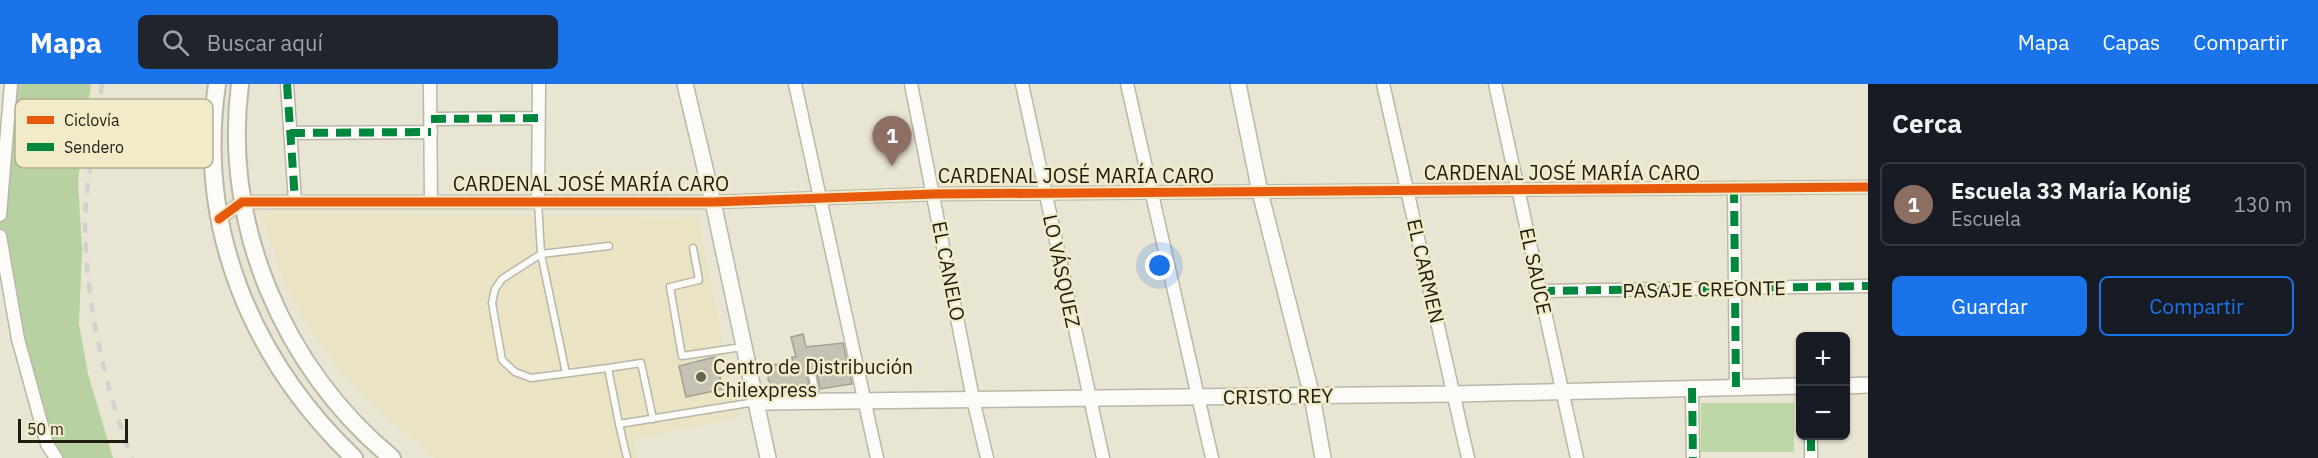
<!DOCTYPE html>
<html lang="es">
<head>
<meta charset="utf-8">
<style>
  :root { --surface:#171b24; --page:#20242c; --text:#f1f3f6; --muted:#9ea1a6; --line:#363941; --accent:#1a73e8 }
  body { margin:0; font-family:"IBM Plex Sans",sans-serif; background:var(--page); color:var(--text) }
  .controls { position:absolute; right:18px; bottom:18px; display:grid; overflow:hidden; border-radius:9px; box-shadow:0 2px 4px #0004 }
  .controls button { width:54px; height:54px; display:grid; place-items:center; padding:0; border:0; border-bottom:2px solid var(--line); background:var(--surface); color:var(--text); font:30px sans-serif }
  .scale { position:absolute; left:18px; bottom:15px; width:110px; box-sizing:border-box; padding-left:6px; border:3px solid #1f1d11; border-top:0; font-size:16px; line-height:21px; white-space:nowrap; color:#1f1d11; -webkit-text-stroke:4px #f2ebca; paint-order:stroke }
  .you { position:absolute; left:1160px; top:182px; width:21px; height:21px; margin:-15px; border:4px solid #fff; border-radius:50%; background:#1a73e8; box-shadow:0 0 0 9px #1a73e833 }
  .badge { display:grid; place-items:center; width:39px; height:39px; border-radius:50%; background:var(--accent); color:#fff; font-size:20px; font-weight:700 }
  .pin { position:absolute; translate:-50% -50px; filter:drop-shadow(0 2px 3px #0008) }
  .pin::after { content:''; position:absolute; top:32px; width:21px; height:18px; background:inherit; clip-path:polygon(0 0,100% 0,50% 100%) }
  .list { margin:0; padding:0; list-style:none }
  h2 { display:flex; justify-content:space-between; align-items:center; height:78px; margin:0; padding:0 24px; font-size:26px }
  h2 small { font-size:20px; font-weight:400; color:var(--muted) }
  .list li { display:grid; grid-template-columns:39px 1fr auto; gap:18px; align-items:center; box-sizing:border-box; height:84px; margin:0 12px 12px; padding:0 12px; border:2px solid var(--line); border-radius:9px }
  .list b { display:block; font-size:22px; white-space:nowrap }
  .list p { margin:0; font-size:20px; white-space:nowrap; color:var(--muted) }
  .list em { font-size:20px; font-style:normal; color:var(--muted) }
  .actions { display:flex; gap:12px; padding:18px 24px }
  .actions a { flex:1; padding:14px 0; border:2px solid var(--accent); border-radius:9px; text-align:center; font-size:21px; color:var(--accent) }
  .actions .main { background:var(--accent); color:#fff }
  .icon { flex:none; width:33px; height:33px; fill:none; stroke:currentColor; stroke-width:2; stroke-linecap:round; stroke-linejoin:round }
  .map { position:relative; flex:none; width:1868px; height:374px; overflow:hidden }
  header { display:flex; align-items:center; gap:36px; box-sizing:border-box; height:84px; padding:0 30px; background:var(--accent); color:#fff }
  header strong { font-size:28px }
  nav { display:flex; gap:33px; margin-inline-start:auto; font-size:21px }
  .search { width:420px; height:54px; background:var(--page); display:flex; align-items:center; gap:15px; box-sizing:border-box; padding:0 21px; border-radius:9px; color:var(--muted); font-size:22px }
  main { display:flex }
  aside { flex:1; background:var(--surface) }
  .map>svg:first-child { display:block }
</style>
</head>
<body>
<header>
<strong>Mapa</strong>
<div class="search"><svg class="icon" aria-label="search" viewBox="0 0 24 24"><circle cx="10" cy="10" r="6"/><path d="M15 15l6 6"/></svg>Buscar aquí</div>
<nav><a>Mapa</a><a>Capas</a><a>Compartir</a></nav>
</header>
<main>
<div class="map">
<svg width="1868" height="374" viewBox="0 0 1868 374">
  <rect width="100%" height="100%" fill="#e9e5d3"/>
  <!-- built -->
  <path fill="#eae3c4" d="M260,128L698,134L732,303L741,332L633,356L637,374H434L371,319L335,280L319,259L304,236L282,193Z"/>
  <!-- green -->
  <path fill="#bdd7a6" d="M1701,319H1794V368H1701Z"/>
  <!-- forest -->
  <path fill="#b8d1a2" d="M12,0H91L78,97L82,165L79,240L88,290L113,374H56L4,210L0,155V123Z"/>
  <!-- building -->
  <path fill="#c5c1b3" stroke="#a4a194" stroke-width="1.5" d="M803,250L806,263L843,259L852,300L820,305L817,288L812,285L807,289L809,301L774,304L768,296L770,281L793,279L792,273H796L791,253Z
    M715,273L723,305L686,313L679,282Z"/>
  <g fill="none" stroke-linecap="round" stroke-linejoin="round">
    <defs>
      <path id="service" d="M538,118L541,170L566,289
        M609,162L541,170L502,195L495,205L492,219L502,276L515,288L531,294L608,284L619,340L755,318
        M693,164L699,196L670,203L682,272L742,263
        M608,284L641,279L653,335
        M812,290L817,317
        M619,340L627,374"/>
      <path id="minor" d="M287,0L295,117
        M430,0L431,118
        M795,0L877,374
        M911,0L973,315L987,374
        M1022,0L1103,374
        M1127,0L1212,374
        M1383,0L1468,374
        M1495,0L1577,374
        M431,35L539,34
        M290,49L431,48
        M1734,104L1736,304
        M538,118L539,0
        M0,131L11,0
        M219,135L242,118H713L934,110L1868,103
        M0,152L18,255L47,360L56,374
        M1540,207L1868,202
        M1692,304L1693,374
        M1811,352V374"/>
      <path id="tertiary" d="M685,0L713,118L768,374
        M1238,0L1260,108L1312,312L1323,374
        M1846,302L1868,301
        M755,318L1454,310L1800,302"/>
      <path id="secondary" d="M217,0C196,143 251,275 354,374
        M240,0C222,140 283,284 392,374"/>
    </defs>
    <!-- service casing -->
    <use href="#service" stroke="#bab7a9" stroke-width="9"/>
    <!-- minor casing -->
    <use href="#minor" stroke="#bab7a9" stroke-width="15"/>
    <!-- tertiary casing -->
    <use href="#tertiary" stroke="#bab7a9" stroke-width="18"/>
    <!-- secondary casing -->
    <use href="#secondary" stroke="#bab7a9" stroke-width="20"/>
    <!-- service -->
    <use href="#service" stroke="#fcfbf8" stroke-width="6"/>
    <!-- minor -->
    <use href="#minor" stroke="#fcfbf8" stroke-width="12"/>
    <!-- tertiary -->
    <use href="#tertiary" stroke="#fcfbf8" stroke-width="15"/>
    <!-- secondary -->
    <use href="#secondary" stroke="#fcfbf8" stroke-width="16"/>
    <!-- rail -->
    <path stroke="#d3d1cc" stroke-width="4.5" stroke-dasharray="10 10" stroke-linecap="butt" d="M102,0C97,39 90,79 86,118C80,195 104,303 132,374"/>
    <!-- quiet -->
    <path stroke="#00873e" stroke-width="8" stroke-dasharray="15 8" stroke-linecap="butt" d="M287,0L295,117
      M431,35L539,34
      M290,49L431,48
      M1734,104L1736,304
      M1540,207L1868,202
      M1692,304L1693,374
      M1811,352V374"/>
    <defs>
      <path id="cycleway" d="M219,135L242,118H713L934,110L1868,103"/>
    </defs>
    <!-- cycleway casing -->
    <use href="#cycleway" stroke="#f2ebca" stroke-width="13"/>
    <!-- cycleway -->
    <use href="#cycleway" stroke="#e8590c" stroke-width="9"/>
  </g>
  <!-- markers -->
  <circle fill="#666355" stroke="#f2ebca" stroke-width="2" cx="701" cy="293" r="6"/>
  <g text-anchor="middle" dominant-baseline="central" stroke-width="5" stroke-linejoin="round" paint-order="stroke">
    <!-- street labels -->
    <g font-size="20" fill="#1f1d11" stroke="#f2ebca">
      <text x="1562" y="88">CARDENAL JOSÉ MARÍA CARO</text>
      <text x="1076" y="91">CARDENAL JOSÉ MARÍA CARO</text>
      <text x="591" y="99">CARDENAL JOSÉ MARÍA CARO</text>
      <text transform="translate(949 187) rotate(79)">EL CANELO</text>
      <text transform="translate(1062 187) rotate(78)">LO VÁSQUEZ</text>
      <text transform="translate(1426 187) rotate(77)">EL CARMEN</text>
      <text transform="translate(1536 187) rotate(78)">EL SAUCE</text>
      <text transform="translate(1704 205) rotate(-1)">PASAJE CREONTE</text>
      <text transform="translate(1278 312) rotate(-1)">CRISTO REY</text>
    </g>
    <!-- poi labels -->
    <g font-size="20" fill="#1f1d11" stroke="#f2ebca" text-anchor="start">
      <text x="713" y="282">Centro de Distribución<tspan x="713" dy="23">Chilexpress</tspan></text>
    </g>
  </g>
  <!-- legend -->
  <rect x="15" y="15" width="198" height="69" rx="9" fill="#f2ebca" stroke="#b3ad92" stroke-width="1.5"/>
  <rect x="27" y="32" width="27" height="8" fill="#e8590c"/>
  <rect x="27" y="59" width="27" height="8" fill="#00873e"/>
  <g font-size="16" fill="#1f1d11">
    <text x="64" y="42">Ciclovía</text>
    <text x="64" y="69">Sendero</text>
  </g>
</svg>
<div class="controls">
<button>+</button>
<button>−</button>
</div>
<div class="scale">50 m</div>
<div class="you"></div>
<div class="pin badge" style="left:892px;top:82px;background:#8d6e63">1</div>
</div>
<aside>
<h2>Cerca<small></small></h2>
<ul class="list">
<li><span class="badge" style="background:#8d6e63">1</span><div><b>Escuela 33 María Konig</b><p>Escuela</p></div><em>130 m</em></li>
</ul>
<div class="actions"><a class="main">Guardar</a><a>Compartir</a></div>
</aside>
</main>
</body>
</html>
